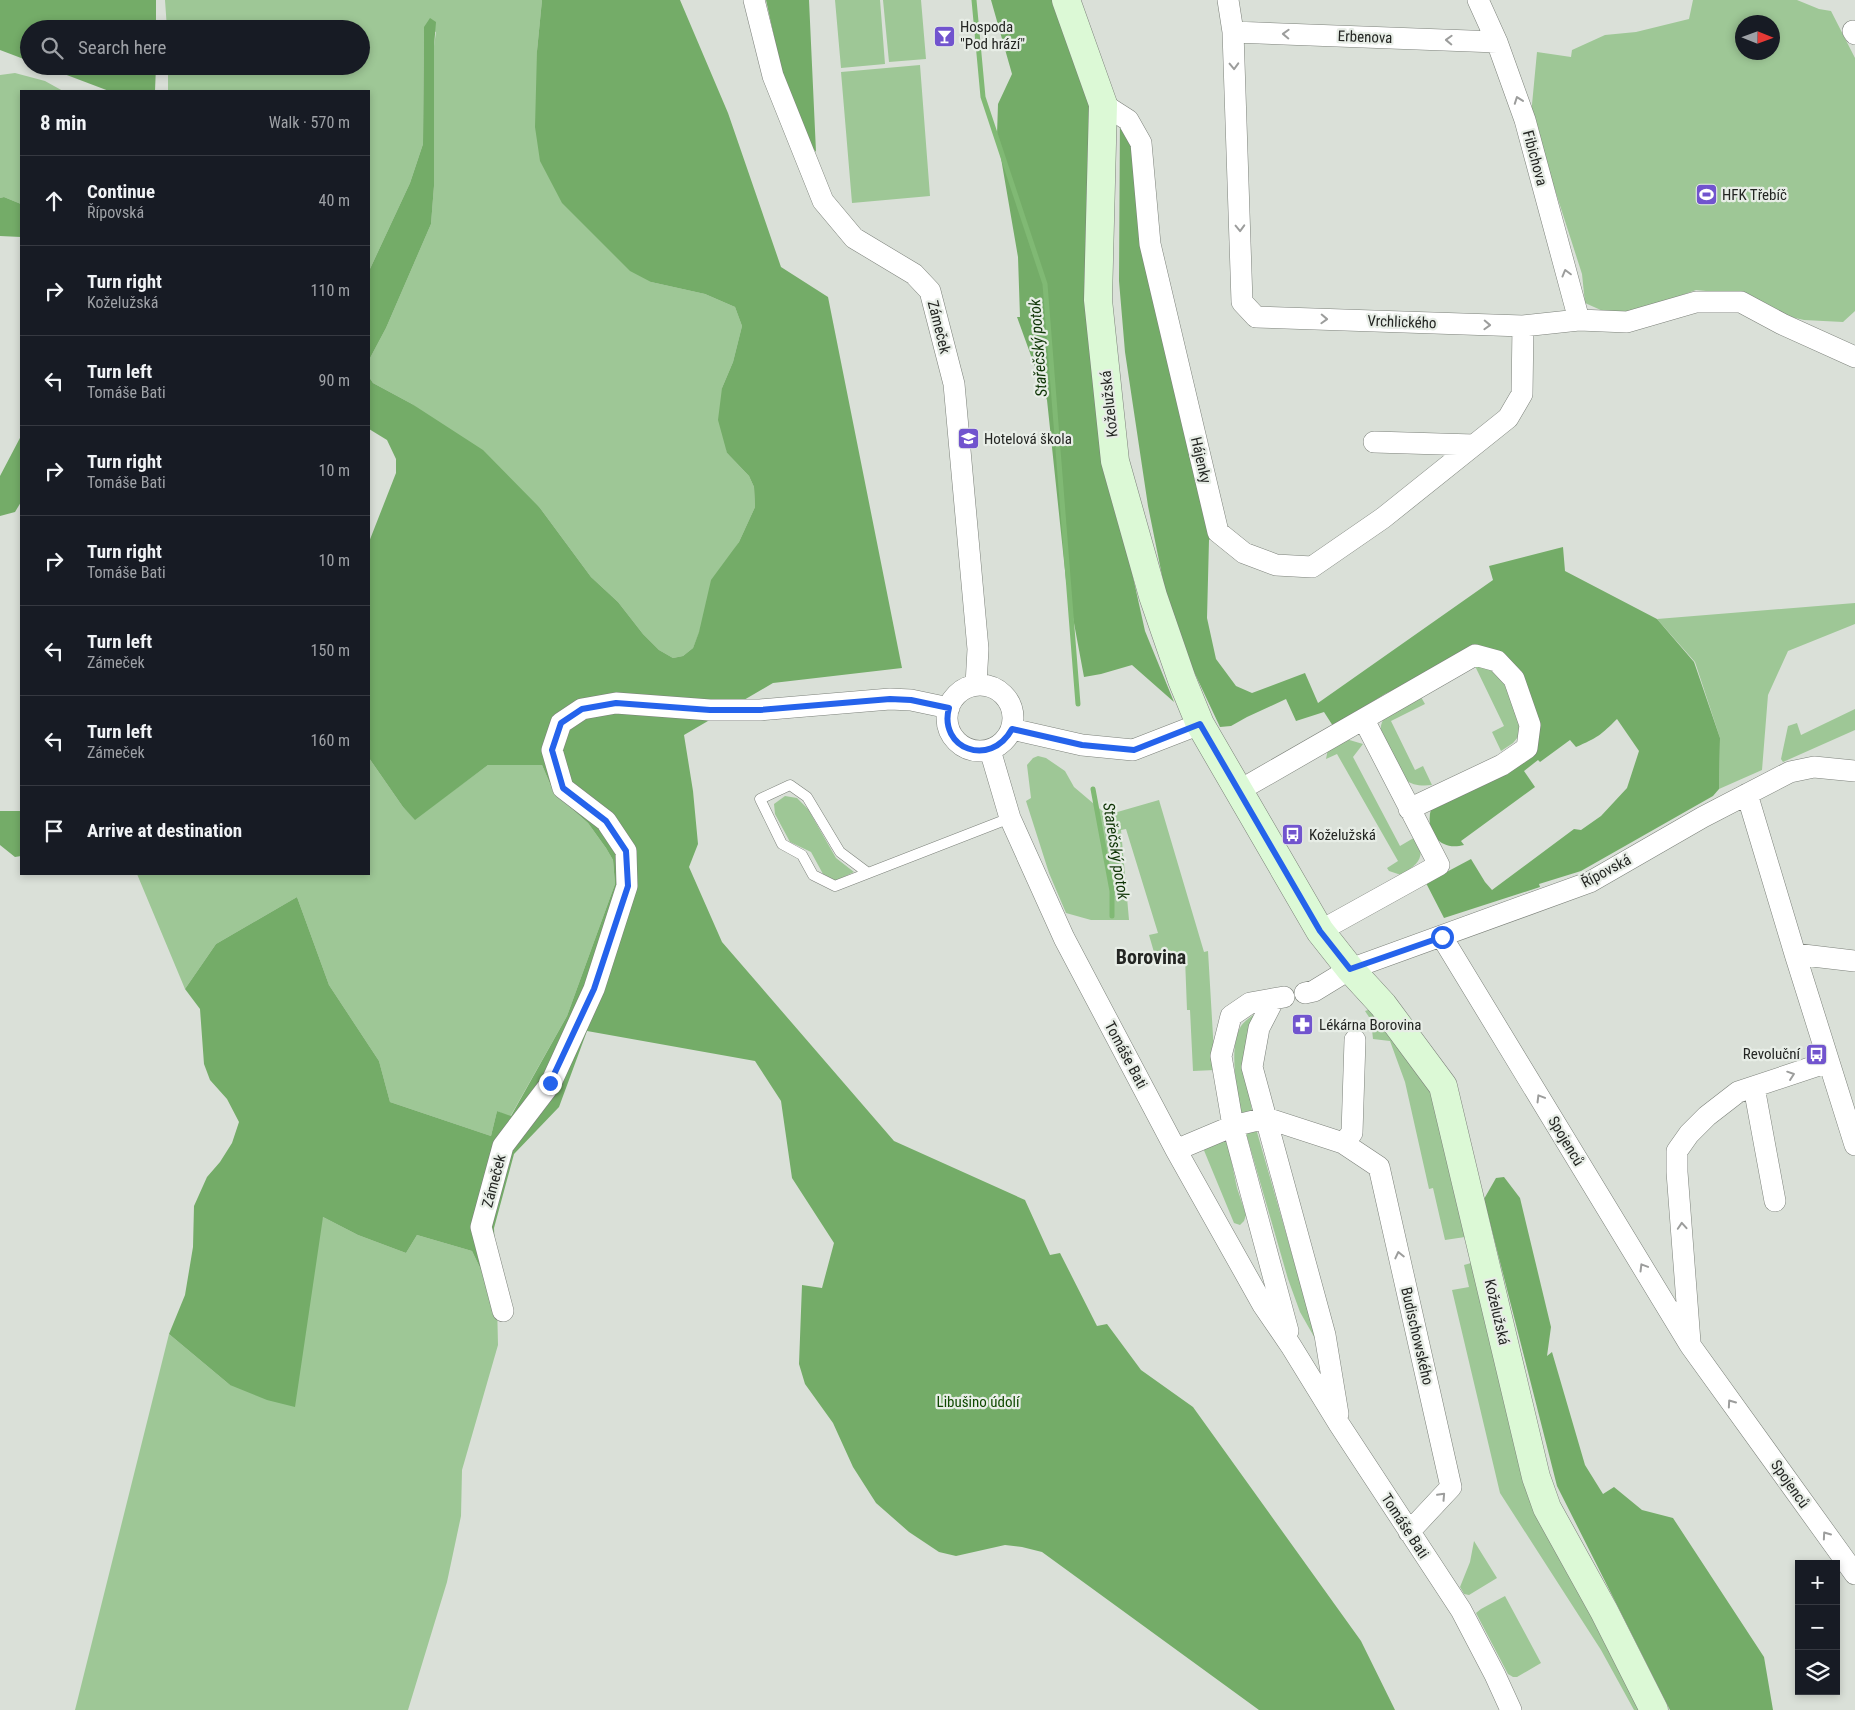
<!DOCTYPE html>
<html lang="en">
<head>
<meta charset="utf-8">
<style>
  :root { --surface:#171b24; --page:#242831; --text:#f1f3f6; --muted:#9ea1a6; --line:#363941 }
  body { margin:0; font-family:"Roboto Condensed",sans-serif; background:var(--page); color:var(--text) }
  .controls { position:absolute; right:15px; bottom:15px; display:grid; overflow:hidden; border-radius:0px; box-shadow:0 2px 8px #0003 }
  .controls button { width:45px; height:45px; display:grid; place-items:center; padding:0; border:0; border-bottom:1px solid var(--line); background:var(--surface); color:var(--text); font:25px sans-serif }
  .compass { position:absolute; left:1735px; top:15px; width:45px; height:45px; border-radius:50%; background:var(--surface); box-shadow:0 2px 8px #0003; rotate:91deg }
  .stop { position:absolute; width:15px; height:15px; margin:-11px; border:4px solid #2563eb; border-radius:50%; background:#fff }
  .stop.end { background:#2563eb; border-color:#fff; box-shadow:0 1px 5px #0008 }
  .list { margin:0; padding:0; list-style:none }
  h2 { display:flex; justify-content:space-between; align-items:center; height:65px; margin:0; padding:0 20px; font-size:21px }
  h2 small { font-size:16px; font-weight:400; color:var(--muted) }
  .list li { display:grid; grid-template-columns:32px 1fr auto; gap:15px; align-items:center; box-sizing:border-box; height:90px; padding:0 20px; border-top:1px solid var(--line) }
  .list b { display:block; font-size:19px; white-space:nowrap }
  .list p { margin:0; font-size:16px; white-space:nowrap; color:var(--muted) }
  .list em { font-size:16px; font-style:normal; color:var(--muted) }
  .icon { flex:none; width:28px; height:28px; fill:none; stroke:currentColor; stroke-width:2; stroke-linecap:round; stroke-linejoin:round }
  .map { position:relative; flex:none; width:1855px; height:1710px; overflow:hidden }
  .search { position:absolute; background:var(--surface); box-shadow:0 2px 8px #0003; left:20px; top:20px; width:350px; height:55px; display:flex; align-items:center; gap:12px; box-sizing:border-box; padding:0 18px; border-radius:28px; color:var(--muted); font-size:19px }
  .panel { position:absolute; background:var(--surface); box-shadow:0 2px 8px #0003; left:20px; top:90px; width:350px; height:785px; border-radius:0px }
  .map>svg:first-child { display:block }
</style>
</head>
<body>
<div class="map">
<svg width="1855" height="1710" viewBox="0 0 1855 1710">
  <rect width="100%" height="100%" fill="#dae0d8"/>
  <!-- green -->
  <path fill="#9ec796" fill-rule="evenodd" d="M165,0H542L537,51L651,282L705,294L735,307L742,326L733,362L722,388L727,453L749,476L754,487L755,507L739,542L729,558L693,648L683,656L673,658L659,650L643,634L618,602L591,577L540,508L412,404L373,383L369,377V360L386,328L431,224L434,186V46L436,32L424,27L423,144L410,183L369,271V91H168V66H361V29H167Z
    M835,0H880L885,64L841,68Z
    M883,0H921L926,59L889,62Z
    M1693,0H1797L1819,9L1831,11L1855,58V311L1843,322L1804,320L1769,312L1726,293L1696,290L1630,314L1612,315L1585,303L1582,274L1531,115L1537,52L1571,57L1572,50L1605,35L1636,32L1689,19ZM1742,22H1772V52H1742Z
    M920,65L930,196L852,203L841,72Z
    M15,73L45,81L63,91H21V204L4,197L0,198V75Z
    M1855,603V624L1788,651L1768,695L1762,770L1719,789L1720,738L1695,662L1657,619Z
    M1485,664L1501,677L1521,721L1518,737L1513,743L1501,751L1492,732L1504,726L1475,666Z
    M1421,697L1425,704L1391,721L1415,770L1423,766L1432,785C1423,786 1412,786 1405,779C1401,774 1383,738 1381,732C1380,726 1382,721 1385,717Z
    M1855,709V730L1783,762L1781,759L1788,726L1797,723L1801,735Z
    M1346,739L1363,744L1353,757L1400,846L1417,836C1425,858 1420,863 1401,875L1389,871L1387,868L1398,861L1337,754L1326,759L1328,749Z
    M1038,756L1046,758L1065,771L1074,787L1107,815L1159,800L1204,952L1208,951L1215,1070L1193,1071L1190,1010H1187L1185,958L1158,966L1149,935L1158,933L1126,829L1121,830L1129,920H1091L1066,913L1049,873L1026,801L1031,798L1027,765L1033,758Z
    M369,758L403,807L415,819L488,765H542L554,793L588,823L606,848L613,860L615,884L567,1016L510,1117L497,1111L491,1136L390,1102L379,1061L329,985L297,897L216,944L185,989L137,874H369Z
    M785,796L797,798L808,809L836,858L854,872L835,881L823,874L811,852L790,842L775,814L774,804Z
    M1383,1005L1443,1086L1544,1491L1655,1710H1634L1601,1650L1500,1493L1452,1290L1469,1287L1464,1265L1471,1263L1465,1237L1445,1240L1433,1188L1429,1189L1405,1082L1390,1041L1373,1039L1371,1020L1365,1011Z
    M1263,1009L1244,1065L1252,1111L1242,1115C1237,1092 1228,1047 1241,1026C1246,1019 1255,1014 1263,1009Z
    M1254,1130L1257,1132L1317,1342L1300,1312L1288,1279L1246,1133Z
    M1219,1141H1225L1228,1145L1237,1188L1246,1215L1244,1221L1240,1225L1234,1223L1203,1148Z
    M323,1217L358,1235L406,1253L417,1235L472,1251L497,1303L498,1345L462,1470L461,1516L447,1582L408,1710H75L169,1334L230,1385Z
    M1474,1541L1497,1578L1469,1595L1464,1594L1460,1587L1470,1562Z
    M1505,1596L1541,1663L1517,1677H1513L1508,1674L1476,1613L1481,1609Z"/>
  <!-- forest -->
  <path fill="#74ac68" d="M0,0H156V29H29V61L0,50Z
    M542,0H680L728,113L781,267L828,297L902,668L773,683L684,735L693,791L698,844L689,867L722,942L894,1141L1025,1200L1050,1255L1060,1253L1097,1326L1107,1324L1141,1370L1193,1407L1361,1641L1395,1710H1259L1042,1552L1022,1547L1005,1545L956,1556L939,1552L909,1532L876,1503L853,1467L833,1423L805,1384L799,1364L802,1285L822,1288L834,1243L792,1178L781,1101L755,1061L587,1031L559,1107L514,1154L494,1228L497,1303L472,1251L417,1235L406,1253L358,1235L323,1217L295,1407L267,1400L230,1385L169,1334L185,1295L193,1247L194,1206L207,1177L220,1162L232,1143L239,1122L227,1099L210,1080L204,1064L200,1009L185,989L216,944L297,897L329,985L379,1061L390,1102L491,1136L497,1111L511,1116L567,1016L615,884L613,860L606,848L588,823L554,793L542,765H488L415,820L403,807L369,758V542L396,473V459L387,440L369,429V377L373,383L412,404L483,450L540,508L591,577L618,602L643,634L659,650L673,658L683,656L693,648L699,632L711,580L739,542L755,507L754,487L749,476L727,453L718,420L722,388L733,362L742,326L735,307L705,294L651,282L630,271L562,203L540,161L535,127L537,51Z
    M766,0H809L816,152L806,140L786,91Z
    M991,0H1066L1103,104L1093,142L1125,541L1145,631L1174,702L1132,665L1101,674L1084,677L1066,580L1047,400L1017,317H1020L1018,257L997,135L998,104L1012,74Z
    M430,18L436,22L434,46V186L431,224L386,328L369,360V271L410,183L423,144L424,27Z
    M43,66H156L155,91H109Z
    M1120,115L1128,120L1150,244L1218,532L1209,540L1207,618L1216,659L1236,686L1252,693L1305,673L1318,703L1493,580L1489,566L1563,547L1565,571L1657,619L1694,662L1720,738L1719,789L1713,796L1581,871L1539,884L1540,887L1444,918L1426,883L1471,859L1485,882L1492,890L1574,829L1581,830L1601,816L1627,788L1639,751L1617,719C1601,735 1597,738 1576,747L1570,740L1540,762L1538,760L1524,771L1535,787L1461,841L1464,845C1439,852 1425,831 1431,809L1530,748L1511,663L1471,652L1385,694L1333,726L1324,712L1296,721L1286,699L1247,717L1231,726L1220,727L1172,625L1148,506L1125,352L1119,281Z
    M4,197L21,204V237L0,236V198Z
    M21,436V502L15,512L0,516V476Z
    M0,811H21V856L15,857L0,845Z
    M1504,1177L1520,1198L1551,1327L1547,1356L1552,1352L1585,1465L1603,1494L1614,1487L1642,1510L1673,1518L1764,1657L1773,1710H1670L1557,1486L1484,1199L1496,1178Z"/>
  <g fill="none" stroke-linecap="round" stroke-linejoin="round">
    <!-- stream -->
    <path stroke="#80b974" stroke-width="5" d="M974,0L983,97L1045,284L1078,704
      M1093,789L1112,891V916"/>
    <defs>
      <path id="lane" d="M868,873L840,852L807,797L790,785L760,799L782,844L802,855L813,875L835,886L1010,818"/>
      <path id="street" d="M754,0L773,76L823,201L854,238L914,274L930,291L954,384L978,649L976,685
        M1228,0L1233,32L1242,302L1256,317L1523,326L1579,320L1627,322L1696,302H1741L1782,324L1855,357
        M1478,0L1497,42L1525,120L1579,320
        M1853,31L1855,34
        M1233,32L1497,42
        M1103,104L1128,120L1141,143L1150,244L1218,532L1244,553L1276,565L1312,567L1383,518L1508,418L1522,394L1523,326
        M1374,442L1474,445
        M947 718a33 33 0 1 1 66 0a33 33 0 1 1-66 0Z
        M1012,729L1082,745L1133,750L1200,724
        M990,750L1010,818L1064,938L1176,1150L1263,1305L1291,1346L1339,1424L1461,1610L1495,1675L1511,1710
        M1240,790L1475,655L1497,661L1514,679L1530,725L1527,748L1502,765L1409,809
        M1747,794L1795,954L1855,1145
        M1320,931L1439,865L1364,720
        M1442,937L1690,1345L1855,1574
        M1795,954L1855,961
        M1305,993L1314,991L1350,969L1590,882L1703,817L1790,772L1814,767L1855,771
        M1284,997L1250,1003L1231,1016L1221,1056L1233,1126L1288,1331
        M1274,999L1259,1028L1252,1067L1325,1335L1338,1414
        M1754,1087L1775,1201
        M1343,1143L1379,1167L1451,1487L1409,1532
        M1176,1150L1233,1126L1266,1118L1343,1143L1352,1133L1355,1040
        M503,1311L481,1227L503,1146L551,1083L594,989L627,886L626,851L606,821L563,788L552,750L561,723L582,709L616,703L710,710H760L890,699L911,700L949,708
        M1690,1342L1677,1172V1151L1689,1134L1707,1116L1738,1092L1828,1062"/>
      <path id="secondary" d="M1066,0L1103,104L1098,300L1115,461L1153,596L1182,680L1200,724L1320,931L1350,969L1383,1005L1443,1086L1536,1477L1547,1508L1604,1611L1654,1710"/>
    </defs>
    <!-- lane casing -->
    <use href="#lane" stroke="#7c817a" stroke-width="11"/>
    <!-- street casing -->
    <use href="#street" stroke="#7c817a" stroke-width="22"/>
    <!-- secondary casing -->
    <use href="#secondary" stroke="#7c817a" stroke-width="29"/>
    <!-- lane -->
    <use href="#lane" stroke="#fff" stroke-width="10"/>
    <!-- street -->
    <use href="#street" stroke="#fff" stroke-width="21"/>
    <!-- secondary -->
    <use href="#secondary" stroke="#dcf9d6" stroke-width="28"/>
  </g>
  <!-- one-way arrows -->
  <defs><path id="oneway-chevron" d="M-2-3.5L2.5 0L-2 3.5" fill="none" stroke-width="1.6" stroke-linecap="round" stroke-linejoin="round" transform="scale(1.25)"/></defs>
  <g stroke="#9c9d9c">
    <use href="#oneway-chevron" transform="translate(1286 34) rotate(-178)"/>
    <use href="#oneway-chevron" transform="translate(1449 40) rotate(-178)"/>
    <use href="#oneway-chevron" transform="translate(1234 66) rotate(88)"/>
    <use href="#oneway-chevron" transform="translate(1518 100) rotate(-110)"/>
    <use href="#oneway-chevron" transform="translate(1240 228) rotate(88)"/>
    <use href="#oneway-chevron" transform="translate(1566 273) rotate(-105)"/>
    <use href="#oneway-chevron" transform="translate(1324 319) rotate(2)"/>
    <use href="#oneway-chevron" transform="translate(1487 325) rotate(2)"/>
    <use href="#oneway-chevron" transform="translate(1791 1075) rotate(-19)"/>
    <use href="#oneway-chevron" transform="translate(1540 1098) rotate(-121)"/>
    <use href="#oneway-chevron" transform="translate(1682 1226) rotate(-94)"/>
    <use href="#oneway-chevron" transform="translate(1399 1255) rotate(-103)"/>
    <use href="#oneway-chevron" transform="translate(1643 1267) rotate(-121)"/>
    <use href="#oneway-chevron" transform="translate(1731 1403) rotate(-125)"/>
    <use href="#oneway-chevron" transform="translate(1442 1496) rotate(-47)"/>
    <use href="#oneway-chevron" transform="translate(1826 1535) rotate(-125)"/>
  </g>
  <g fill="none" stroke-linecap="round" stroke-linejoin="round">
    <!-- route -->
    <path stroke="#2563eb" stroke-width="6" d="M550,1083L594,989L628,886L626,851L606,821L563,788L552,750L561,723L582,709L616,703L710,710H760L890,699L911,700L949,708C938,748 990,769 1012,729L1082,745L1134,750L1200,724L1320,931L1350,969L1442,937"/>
  </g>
  <!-- icons -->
  <defs>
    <symbol id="bar-square" viewBox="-11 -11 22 22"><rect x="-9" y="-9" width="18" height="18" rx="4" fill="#7154ce" stroke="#e7ede6"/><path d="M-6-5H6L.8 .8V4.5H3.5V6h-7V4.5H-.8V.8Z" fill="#fff"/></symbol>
    <symbol id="stadium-square" viewBox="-11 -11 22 22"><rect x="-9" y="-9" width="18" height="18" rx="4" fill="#7154ce" stroke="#e7ede6"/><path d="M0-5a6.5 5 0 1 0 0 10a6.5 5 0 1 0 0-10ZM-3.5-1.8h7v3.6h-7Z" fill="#fff"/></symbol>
    <symbol id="university-square" viewBox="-11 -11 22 22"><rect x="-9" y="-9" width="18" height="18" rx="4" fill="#7154ce" stroke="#e7ede6"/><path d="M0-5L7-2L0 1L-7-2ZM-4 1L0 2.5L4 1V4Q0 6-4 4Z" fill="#fff"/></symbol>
    <symbol id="bus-square" viewBox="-11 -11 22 22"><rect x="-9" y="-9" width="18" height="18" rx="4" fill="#7154ce" stroke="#e7ede6"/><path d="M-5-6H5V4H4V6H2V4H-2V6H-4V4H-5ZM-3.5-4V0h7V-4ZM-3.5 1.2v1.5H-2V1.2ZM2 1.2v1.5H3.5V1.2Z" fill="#fff"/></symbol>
    <symbol id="pharmacy-square" viewBox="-11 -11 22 22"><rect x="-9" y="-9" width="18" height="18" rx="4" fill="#7154ce" stroke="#e7ede6"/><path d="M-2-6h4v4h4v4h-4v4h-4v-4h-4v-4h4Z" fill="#fff"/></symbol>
  </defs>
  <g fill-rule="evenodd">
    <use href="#bar-square" x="932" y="24" width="25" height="25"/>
    <use href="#stadium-square" x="1694" y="182" width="25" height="25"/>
    <use href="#university-square" x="956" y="426" width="25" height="25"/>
    <use href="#bus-square" x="1280" y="822" width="25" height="25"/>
    <use href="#pharmacy-square" x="1290" y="1012" width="25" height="25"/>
    <use href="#bus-square" x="1804" y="1042" width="25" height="25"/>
  </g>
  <g text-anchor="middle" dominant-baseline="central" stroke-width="4.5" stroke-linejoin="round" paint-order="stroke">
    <!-- poi labels -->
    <g font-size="15" fill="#242623" stroke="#e7ede6" text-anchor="start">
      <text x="960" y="27">Hospoda<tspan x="960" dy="17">"Pod hrází"</tspan></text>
      <text x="1722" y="195">HFK Třebíč</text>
      <text x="984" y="439">Hotelová škola</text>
      <text x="1309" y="835">Koželužská</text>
      <text x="1319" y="1025">Lékárna Borovina</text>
      <text x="1800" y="1054" text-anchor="end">Revoluční</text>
    </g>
    <!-- street labels -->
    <g font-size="15" fill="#242623" stroke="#e7ede6">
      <text transform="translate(1365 37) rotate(2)">Erbenova</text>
      <text transform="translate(1535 158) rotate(75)">Fibichova</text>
      <text transform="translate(1402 322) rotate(2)">Vrchlického</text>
      <text transform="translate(939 327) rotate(76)">Zámeček</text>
      <text transform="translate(1109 404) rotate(-96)">Koželužská</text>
      <text transform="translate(1201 460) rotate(77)">Hájenky</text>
      <text transform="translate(1606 871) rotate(-28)">Řípovská</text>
      <text transform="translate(1126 1055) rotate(62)">Tomáše Bati</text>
      <text transform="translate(1566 1141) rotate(59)">Spojenců</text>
      <text transform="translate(494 1181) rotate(-75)">Zámeček</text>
      <text transform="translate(1497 1312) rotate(77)">Koželužská</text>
      <text transform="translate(1417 1336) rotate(77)">Budischowského</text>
      <text transform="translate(1790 1484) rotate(55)">Spojenců</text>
      <text transform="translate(1405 1526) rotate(57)">Tomáše Bati</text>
    </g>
    <!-- park labels -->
    <g font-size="15" fill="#104901" stroke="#e7ede6">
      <text x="978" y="1402">Libušino údolí</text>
    </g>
    <!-- water labels -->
    <g font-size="16" font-style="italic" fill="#0f3506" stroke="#e7ede6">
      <text transform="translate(1038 348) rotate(-94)">Stařečský potok</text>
      <text transform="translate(1116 851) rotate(81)">Stařečský potok</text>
    </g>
    <!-- district labels -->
    <g font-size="20" font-weight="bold" fill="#242623" stroke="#e7ede6">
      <text x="1151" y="957">Borovina</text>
    </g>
  </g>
</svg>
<div class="controls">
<button>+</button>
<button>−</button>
<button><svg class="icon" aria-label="layers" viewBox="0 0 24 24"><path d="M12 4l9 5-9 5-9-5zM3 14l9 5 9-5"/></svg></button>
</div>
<svg class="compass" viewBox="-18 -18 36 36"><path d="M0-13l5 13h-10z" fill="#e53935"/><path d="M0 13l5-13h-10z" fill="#9ea1a6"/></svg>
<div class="stop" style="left:1442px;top:937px"></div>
<div class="stop end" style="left:550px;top:1083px"></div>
<div class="search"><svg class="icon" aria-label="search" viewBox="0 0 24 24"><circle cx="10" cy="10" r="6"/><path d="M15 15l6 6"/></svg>Search here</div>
<section class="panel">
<h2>8 min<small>Walk · 570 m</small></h2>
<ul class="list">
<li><svg class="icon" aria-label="ahead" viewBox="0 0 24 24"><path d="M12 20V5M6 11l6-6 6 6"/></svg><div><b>Continue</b><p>Řípovská</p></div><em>40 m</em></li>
<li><svg class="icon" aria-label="right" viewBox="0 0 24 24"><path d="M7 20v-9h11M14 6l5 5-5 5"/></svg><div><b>Turn right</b><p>Koželužská</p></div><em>110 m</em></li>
<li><svg class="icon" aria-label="left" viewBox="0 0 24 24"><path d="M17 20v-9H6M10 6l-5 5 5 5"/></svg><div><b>Turn left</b><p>Tomáše Bati</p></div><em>90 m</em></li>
<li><svg class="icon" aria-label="right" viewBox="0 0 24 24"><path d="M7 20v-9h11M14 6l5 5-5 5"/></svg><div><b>Turn right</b><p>Tomáše Bati</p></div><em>10 m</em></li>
<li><svg class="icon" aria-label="right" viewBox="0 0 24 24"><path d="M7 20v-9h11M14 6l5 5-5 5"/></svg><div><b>Turn right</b><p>Tomáše Bati</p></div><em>10 m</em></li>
<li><svg class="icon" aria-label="left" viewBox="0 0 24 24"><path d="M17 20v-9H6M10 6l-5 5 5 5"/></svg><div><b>Turn left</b><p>Zámeček</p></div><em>150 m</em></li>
<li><svg class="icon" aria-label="left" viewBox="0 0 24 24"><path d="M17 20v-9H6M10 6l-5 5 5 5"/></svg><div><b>Turn left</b><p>Zámeček</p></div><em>160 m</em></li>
<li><svg class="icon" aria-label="arrive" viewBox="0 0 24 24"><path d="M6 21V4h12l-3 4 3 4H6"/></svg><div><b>Arrive at destination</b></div></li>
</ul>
</section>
</div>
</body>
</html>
